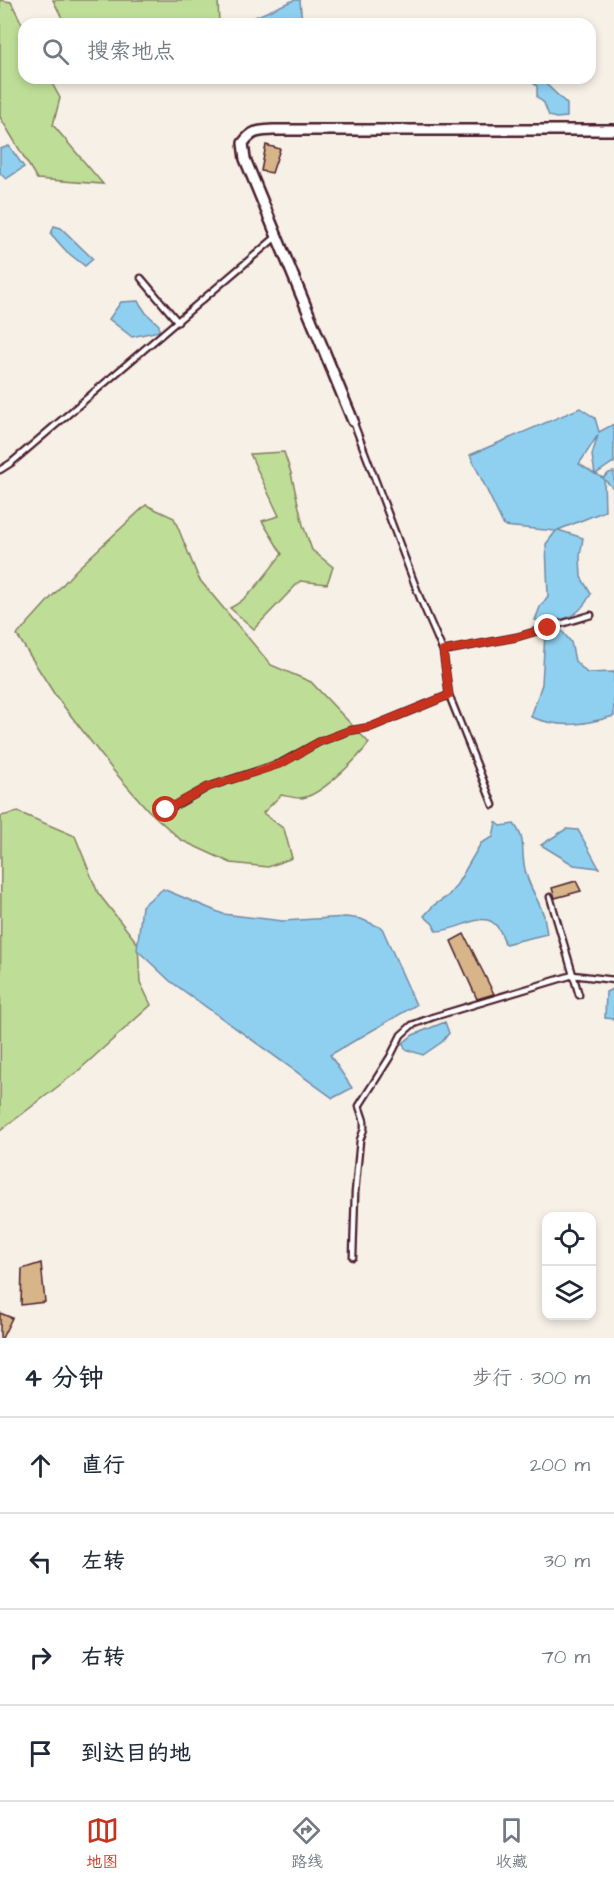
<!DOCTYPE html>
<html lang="zh">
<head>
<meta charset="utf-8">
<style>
  :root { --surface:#fff; --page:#f2f2f3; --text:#1f2937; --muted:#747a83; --line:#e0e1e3; --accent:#c8321e }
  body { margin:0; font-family:"Architects Daughter","LXGW WenKai TC",sans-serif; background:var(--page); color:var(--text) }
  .controls { position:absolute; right:18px; bottom:18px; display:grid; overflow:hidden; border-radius:12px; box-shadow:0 3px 9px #0003 }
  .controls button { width:54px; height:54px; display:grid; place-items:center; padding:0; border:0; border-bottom:2px solid var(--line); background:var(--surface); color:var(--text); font:30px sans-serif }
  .stop { position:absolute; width:18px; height:18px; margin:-14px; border:4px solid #c8321e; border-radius:50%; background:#fff }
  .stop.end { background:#c8321e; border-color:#fff; box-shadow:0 2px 6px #0008 }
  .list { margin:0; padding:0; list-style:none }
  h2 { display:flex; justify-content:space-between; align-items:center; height:78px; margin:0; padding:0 24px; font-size:26px }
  h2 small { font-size:20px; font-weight:400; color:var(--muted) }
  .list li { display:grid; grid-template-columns:39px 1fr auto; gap:18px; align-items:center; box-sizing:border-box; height:96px; padding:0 24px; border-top:2px solid var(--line) }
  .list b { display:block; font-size:22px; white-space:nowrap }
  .list em { font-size:20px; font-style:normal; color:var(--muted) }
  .icon { flex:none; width:33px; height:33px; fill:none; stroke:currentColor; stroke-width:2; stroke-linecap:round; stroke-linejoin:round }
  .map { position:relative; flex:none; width:614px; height:1338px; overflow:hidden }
  .search { position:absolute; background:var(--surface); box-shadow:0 3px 9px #0003; left:18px; right:18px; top:18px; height:66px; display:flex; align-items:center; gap:15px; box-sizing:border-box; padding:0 21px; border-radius:18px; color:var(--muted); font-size:22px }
  .sheet { height:462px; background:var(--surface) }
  nav { display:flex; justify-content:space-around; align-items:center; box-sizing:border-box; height:84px; border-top:2px solid var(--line); background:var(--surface); font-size:16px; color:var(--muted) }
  nav a { display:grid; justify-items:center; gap:3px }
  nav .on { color:var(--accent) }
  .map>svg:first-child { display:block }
</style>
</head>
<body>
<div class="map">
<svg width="614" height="1338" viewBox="0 0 614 1338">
  <rect width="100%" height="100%" fill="#f7f0e7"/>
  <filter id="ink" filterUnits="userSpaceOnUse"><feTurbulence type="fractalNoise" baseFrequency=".0167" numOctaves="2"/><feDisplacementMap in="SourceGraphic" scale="12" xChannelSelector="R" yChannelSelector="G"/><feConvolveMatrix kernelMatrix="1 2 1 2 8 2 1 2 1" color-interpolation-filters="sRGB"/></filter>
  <g filter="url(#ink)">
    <!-- green -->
    <path fill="#bede97" stroke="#847e61" stroke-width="1.5" d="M0,0L11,2L24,28V78H49L60,98L53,125L103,184L37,179L0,117Z
      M53,0H218L219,24H65Z
      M284,452L291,473L303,525L312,550L333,567L327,584L300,581L254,629L230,608C251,598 267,572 282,554L262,521L279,516L250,454Z
      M146,505L174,518L199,579L271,665L311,682L369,743C358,758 319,798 300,798C294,798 287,796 281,795L263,813L284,829L292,858L268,867L231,863L181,840L148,810L112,769L55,695L17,635L76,570Z
      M18,812L75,836L98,893L138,944L140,982L151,1005L78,1071L0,1131L1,816Z"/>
    <!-- water -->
    <path fill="#8fd0f1" stroke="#7389a2" stroke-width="1.5" fill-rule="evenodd" d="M294,0H300L302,24H239Z
      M526,78H548L546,84L567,104V117L556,118L549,116L544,103L537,97V86Z
      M9,146L24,167L6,179L0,173V149Z
      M54,226L61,228L93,259L85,266L67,252L51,234Z
      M138,301L146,313L159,325V331L132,337L109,319L121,302Z
      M580,408L595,418L599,432L614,424V463H612L596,474L603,478L609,473L614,472V489L604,479L605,511L558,530L583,538L580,556L581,577L591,594C576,621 564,621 535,620L540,607L548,596L546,544L556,531L504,526L470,455ZM598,435L592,455L595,474L579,464Z
      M561,630L571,642L575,661L587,673L614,672V716C582,725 562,729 531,717L542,684L545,633Z
      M496,822L501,826L514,824C526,839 521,847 524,864C526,883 538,898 544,916C545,922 546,928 547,934L505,944C492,898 466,931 436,931L433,924L424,916L434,905L448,896L456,886L481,843L493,837Z
      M566,829L578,830L599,868L574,865L541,845Z
      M163,889L223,914L283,921L346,917L361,919L382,928L416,1005L330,1055L352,1088L333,1098L170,981L137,950L142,906Z
      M612,989H614V1019L605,1018L606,992Z
      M445,1022L449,1033L442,1042L423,1055L405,1049L403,1043L413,1035Z"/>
    <!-- building -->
    <path fill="#d7b589" stroke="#4a1f2b" stroke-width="1.5" d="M266,145L280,149L272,173L261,171Z
      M576,881L581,891L555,898L552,888Z
      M464,934L494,994L477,999L451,941Z
      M41,1263L45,1302L21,1305L22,1269Z
      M0,1313L12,1318L2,1338H0Z"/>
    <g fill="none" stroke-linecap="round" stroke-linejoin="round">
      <defs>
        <path id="lane" d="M141,278L178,322
          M353,421L420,598L443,651L449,695L493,805
          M0,470L11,463L276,237
          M443,651L517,637L591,615
          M156,805L167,810L208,787L281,763L319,742L348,731L371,727L449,695
          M550,897L579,995
          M353,1257L355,1193L360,1140L364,1129V1121L359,1106L390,1057L401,1035L412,1025L433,1017L573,975L614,980"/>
        <path id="street" d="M353,421L245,159L243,143C253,130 258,131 273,130H614"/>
      </defs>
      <!-- lane casing -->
      <use href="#lane" stroke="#4a1f2b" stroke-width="9"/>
      <!-- street casing -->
      <use href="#street" stroke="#4a1f2b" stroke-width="14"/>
      <!-- lane -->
      <use href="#lane" stroke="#fff" stroke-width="4.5"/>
      <!-- street -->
      <use href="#street" stroke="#fff" stroke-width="9"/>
    </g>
  </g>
  <g fill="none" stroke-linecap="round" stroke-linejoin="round" filter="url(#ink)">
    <!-- route -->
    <path stroke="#c8321e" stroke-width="8" d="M166,810L208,787L281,764L319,742L348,731L371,727L449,695L443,651L517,637L548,628"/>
  </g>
</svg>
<div class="controls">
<button><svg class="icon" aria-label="locate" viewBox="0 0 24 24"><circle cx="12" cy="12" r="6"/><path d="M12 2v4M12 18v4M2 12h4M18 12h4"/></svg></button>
<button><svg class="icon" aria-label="layers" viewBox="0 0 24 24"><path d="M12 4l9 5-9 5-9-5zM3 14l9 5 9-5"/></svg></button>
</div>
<div class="stop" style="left:166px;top:810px"></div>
<div class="stop end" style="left:548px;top:628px"></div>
<div class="search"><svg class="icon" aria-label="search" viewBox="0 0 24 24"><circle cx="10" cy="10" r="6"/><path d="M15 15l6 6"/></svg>搜索地点</div>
</div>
<section class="sheet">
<h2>4 分钟<small>步行 · 300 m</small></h2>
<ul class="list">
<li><svg class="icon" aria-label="ahead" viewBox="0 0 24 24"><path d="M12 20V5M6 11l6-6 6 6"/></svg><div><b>直行</b></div><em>200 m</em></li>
<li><svg class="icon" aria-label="left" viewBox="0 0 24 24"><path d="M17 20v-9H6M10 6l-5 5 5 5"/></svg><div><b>左转</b></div><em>30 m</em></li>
<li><svg class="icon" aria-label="right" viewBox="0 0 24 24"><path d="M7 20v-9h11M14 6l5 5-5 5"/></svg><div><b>右转</b></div><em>70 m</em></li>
<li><svg class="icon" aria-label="arrive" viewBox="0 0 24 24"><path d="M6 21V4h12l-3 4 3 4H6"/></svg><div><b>到达目的地</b></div></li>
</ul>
</section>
<nav>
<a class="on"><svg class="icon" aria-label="map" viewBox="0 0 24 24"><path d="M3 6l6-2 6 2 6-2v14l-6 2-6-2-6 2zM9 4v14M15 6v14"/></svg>地图</a>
<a><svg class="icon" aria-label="directions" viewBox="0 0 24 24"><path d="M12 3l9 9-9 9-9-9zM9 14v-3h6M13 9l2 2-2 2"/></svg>路线</a>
<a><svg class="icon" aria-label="saved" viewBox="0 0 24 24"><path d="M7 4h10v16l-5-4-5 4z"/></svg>收藏</a>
</nav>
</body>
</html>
